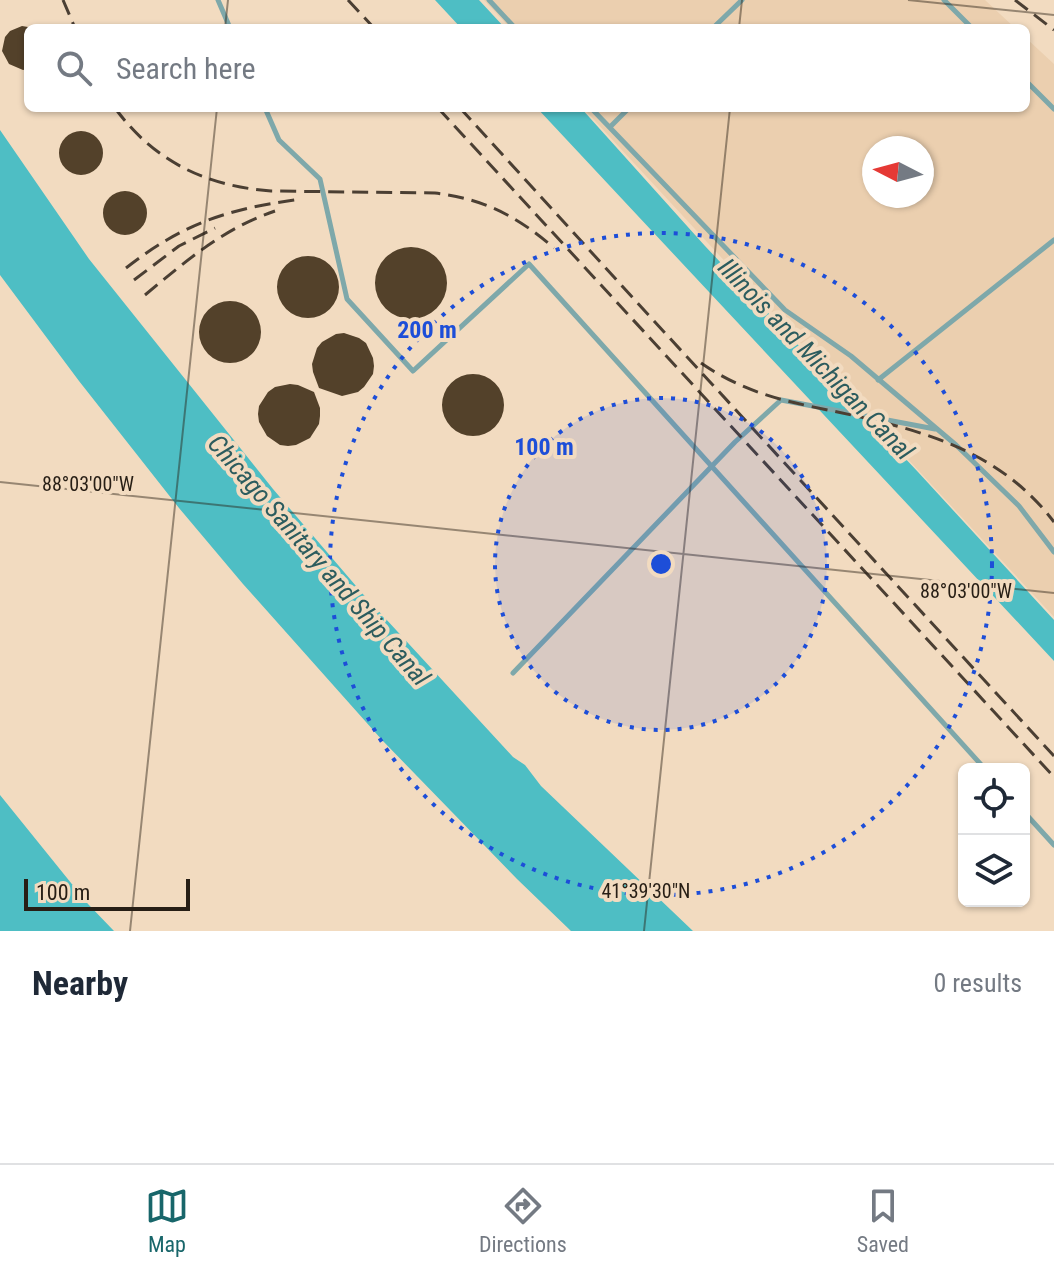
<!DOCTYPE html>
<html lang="en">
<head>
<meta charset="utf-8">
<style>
  :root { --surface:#fff; --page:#f6f6f7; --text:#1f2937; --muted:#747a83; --line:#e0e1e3; --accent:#18666a }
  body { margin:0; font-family:"Roboto Condensed",sans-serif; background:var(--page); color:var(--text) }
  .controls { position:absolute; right:24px; bottom:24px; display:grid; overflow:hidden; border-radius:12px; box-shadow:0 2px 6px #0004 }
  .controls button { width:72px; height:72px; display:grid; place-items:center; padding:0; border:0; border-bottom:2px solid var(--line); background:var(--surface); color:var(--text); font:40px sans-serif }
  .compass { position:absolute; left:862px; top:136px; width:72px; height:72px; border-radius:50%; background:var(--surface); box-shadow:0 2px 6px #0004; rotate:276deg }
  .scale { position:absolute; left:24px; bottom:20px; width:166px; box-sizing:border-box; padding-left:8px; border:4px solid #271e15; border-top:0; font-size:22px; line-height:28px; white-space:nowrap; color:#271e15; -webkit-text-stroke:6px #f2dbc0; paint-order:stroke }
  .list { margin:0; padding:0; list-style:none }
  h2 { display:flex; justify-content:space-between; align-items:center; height:104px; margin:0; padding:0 32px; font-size:34px }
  h2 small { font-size:26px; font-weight:400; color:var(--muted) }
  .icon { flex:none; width:44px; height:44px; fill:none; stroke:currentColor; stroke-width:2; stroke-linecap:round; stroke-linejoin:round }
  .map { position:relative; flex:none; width:1054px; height:931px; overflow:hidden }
  .search { position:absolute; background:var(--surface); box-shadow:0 2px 6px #0004; left:24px; right:24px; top:24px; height:88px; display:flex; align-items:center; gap:20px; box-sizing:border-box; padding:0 28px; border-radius:12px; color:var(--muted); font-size:30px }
  .sheet { height:232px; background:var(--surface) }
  nav { display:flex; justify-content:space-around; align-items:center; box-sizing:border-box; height:112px; border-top:2px solid var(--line); background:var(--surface); font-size:22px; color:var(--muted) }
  nav a { display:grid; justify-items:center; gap:4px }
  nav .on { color:var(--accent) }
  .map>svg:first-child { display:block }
</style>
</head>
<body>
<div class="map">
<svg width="1054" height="931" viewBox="0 0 1054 931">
  <rect width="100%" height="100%" fill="#f2dbc0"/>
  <!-- built -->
  <path fill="#ebcfaf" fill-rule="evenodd" d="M484,0H985L1015,28H510Z
    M1026,38L1054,64V617L583,108H1026ZM874,148H922V196H874Z"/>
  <!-- water -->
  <path fill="#4ebec4" d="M435,0H479L505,28H461Z
    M537,108H581L705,246L918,472L1054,620V661Z
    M0,130L89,259L273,489L362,593L513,757L525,765L541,786L693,931H571L517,879L382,740L243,584L179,508L79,381L0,275Z
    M0,795L88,904L114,931H0Z"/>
  <!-- building -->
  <path fill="#53412a" d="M22,26L28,27V69L23,70L9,64L2,51L5,37L10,31Z
    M59 153a22 22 0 1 1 44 0a22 22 0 1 1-44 0Z
    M103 213a22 22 0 1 1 44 0a22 22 0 1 1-44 0Z
    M375 283a36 36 0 1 1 72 0a36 36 0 1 1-72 0Z
    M277 287a31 31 0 1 1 62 0a31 31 0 1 1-62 0Z
    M199 332a31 31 0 1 1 62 0a31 31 0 1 1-62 0Z
    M344,333L359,338L366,343L373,358L374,366L373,374L364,387L358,392L342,396L319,388L313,372L312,364L317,348L322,342L336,334Z
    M442 405a31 31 0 1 1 62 0a31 31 0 1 1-62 0Z
    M290,384L298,385L314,392L320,408V416L319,424L310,438L296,445L288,446L280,445L267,436L259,422L258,414L259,406L268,392L275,387Z"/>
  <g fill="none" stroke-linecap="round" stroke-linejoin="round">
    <!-- lane -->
    <path stroke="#7ea8aa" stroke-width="5" d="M218,0L230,28
      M489,0L515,28
      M944,0L972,28
      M713,28L742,0
      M1026,81L1054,109
      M265,108L279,140L320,179L347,299L413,371L529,264L985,769
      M591,108L785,310L851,356L956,445L1019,506L1054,552
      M610,127L629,108
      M878,380L1054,240
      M513,673L735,442L781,400L935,429
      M1024,812L1054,845"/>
    <!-- rail -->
    <path stroke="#4b3f33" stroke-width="3" stroke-dasharray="16 8" stroke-linecap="butt" d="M63,0L75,28
      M348,0L374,28
      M1015,0L1054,30
      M115,108C154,161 205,186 271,191L435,193C484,199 517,216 554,248
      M438,108L1054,777
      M460,108L654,321L1054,756
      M126,268C181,225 226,209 295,200
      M134,280L179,246L215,228
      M145,295C186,261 224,228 275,211
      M701,363C756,401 807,404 869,419C942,436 1007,460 1054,522"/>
  </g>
  <!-- ticks -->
  <path fill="none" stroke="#271e15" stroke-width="2" stroke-opacity="0.45" d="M908,0L1054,15M225,28L228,0M739,28L742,0M0,482L1054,593M130,931L217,108M644,931L730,108"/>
  <!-- distance rings -->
  <circle cx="661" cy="564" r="166" fill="#1d4ed8" fill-opacity=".12"/>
  <g fill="none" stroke="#1d4ed8" stroke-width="4" stroke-dasharray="4 8">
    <circle cx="661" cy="564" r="166"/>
    <circle cx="661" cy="564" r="331"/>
  </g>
  <g text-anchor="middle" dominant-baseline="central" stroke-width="8" stroke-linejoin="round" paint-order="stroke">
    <!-- water labels -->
    <g font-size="26" font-style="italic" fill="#2c5c5e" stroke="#f2dbc0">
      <text transform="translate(816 359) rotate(46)">Illinois and Michigan Canal</text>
      <text transform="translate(319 560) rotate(49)">Chicago Sanitary and Ship Canal</text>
    </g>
  </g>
  <g font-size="20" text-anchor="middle" fill="#271e15" stroke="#f2dbc0" stroke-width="8" stroke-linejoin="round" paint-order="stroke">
    <text x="88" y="491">88°03'00"W</text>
    <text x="966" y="598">88°03'00"W</text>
    <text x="646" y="898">41°39'30"N</text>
  </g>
  <circle cx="661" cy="564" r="12" fill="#1d4ed8" stroke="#f2dbc0" stroke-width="4"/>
  <g font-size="24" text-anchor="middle" font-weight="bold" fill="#1d4ed8" stroke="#f2dbc0" stroke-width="8" stroke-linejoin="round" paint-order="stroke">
    <text x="427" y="338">200 m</text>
    <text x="544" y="455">100 m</text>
  </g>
</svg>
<div class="controls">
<button><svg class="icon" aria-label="locate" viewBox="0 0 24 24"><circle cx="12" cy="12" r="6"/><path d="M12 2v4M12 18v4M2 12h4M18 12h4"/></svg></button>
<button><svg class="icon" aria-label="layers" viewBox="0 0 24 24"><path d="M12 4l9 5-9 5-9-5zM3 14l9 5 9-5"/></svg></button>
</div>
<svg class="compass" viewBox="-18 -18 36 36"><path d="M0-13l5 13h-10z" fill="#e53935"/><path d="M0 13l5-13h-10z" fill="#747a83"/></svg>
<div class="scale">100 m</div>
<div class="search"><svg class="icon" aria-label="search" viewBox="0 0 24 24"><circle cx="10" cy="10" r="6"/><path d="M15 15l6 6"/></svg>Search here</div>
</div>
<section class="sheet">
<h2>Nearby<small>0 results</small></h2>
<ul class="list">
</ul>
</section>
<nav>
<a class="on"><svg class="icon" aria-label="map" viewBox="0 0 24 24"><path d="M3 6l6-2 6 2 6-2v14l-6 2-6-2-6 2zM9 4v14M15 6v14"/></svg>Map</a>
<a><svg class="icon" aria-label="directions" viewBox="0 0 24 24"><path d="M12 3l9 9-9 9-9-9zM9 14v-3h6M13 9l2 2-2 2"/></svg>Directions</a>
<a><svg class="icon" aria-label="saved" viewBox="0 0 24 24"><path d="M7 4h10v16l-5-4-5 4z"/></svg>Saved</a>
</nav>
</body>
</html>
